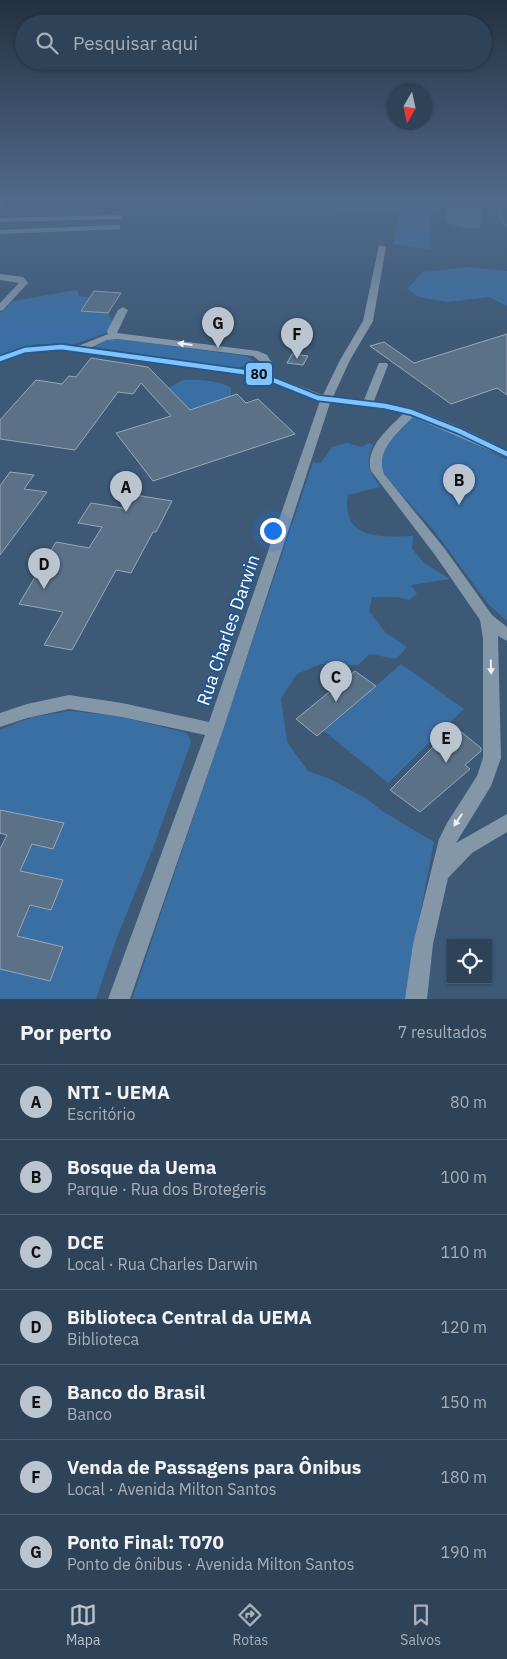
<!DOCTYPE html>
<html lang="pt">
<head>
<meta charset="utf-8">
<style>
  :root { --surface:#2e4358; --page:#3a4e61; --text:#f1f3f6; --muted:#a7b0ba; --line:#495c6e; --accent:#bbc5cf }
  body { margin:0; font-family:"IBM Plex Sans",sans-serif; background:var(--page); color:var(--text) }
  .controls { position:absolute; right:15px; bottom:15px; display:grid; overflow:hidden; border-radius:0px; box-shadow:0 1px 4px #0004 }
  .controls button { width:45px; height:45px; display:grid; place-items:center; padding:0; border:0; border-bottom:1px solid var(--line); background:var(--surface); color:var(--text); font:25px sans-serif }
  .compass { position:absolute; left:387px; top:85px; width:45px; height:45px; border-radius:50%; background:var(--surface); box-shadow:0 1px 4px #0004; rotate:189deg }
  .you { position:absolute; left:272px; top:530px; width:18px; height:18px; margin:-12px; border:4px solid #fff; border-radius:50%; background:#1a73e8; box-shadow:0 0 0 8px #1a73e833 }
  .badge { display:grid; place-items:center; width:32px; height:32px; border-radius:50%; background:var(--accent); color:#111; font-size:16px; font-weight:700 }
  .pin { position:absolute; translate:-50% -41px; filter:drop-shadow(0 1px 2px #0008) }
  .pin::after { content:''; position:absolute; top:26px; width:18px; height:15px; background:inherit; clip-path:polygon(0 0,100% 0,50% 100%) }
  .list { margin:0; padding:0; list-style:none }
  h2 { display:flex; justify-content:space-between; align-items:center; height:65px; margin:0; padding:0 20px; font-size:21px }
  h2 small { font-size:16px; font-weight:400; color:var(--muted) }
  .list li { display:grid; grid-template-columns:32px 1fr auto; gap:15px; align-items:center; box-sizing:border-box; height:75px; padding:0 20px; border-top:1px solid var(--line) }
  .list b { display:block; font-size:19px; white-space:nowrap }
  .list p { margin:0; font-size:16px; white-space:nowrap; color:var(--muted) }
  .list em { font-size:16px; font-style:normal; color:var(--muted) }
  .icon { flex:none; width:28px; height:28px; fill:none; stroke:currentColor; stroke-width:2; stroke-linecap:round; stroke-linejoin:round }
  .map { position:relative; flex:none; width:507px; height:999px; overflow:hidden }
  .search { position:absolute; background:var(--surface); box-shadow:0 1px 4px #0004; left:15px; right:15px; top:15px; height:55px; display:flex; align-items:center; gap:12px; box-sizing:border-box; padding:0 18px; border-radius:28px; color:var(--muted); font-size:19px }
  .sheet { height:590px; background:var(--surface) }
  nav { display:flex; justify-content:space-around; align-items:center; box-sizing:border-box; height:70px; border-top:1px solid var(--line); background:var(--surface); font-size:14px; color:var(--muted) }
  nav a { display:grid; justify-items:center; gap:2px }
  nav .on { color:var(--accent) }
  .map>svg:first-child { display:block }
</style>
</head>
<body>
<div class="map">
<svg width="507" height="999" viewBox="0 0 507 999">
  <rect width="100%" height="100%" fill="#3d5976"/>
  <!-- green -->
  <path fill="#3a6fa4" d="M264,199H444L431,212V249L393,244L400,212L261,205Z
    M468,267L507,271V306L489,297L447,302L419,297L407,289L423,272Z
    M77,290L79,296L90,297L81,311L108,313L112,321L109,332L72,345L38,344L0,355V313L13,301Z
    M119,339L246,356L254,361L252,365L233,368L94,347L107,340Z
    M183,380C198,379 218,380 231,388V396L190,410L168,388Z
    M413,417L452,432L507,460V621L489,605L435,532L387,478L379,465V453Z
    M347,443L362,447L368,443L373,445C364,464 370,471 380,487L348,495C341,540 380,537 413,536L412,549L424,563L450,579L411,585L417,594L409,600L397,597H372L369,611L386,633L407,647L396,659L370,654L358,665L321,664L297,674L281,698L287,742L308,771L330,779L367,799L382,811L434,842L415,940L408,999H132L313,462L321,463L332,447Z
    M401,664L464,709L388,783L324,731Z
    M71,711L118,716L187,733L191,742L155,843L116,940L96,999H0V969L50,981L63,948L17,936L31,905L51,910L63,880L20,871L32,844L53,848L63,823L0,810V730L32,717Z"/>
  <!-- water -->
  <path fill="#4f7297" d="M451,199H480L482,204L480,228H462L447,223L445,210Z"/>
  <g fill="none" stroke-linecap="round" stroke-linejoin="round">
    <!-- stream -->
    <path stroke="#4f7297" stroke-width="2.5" d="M494,199L503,222L507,226"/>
  </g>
  <!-- building -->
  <path fill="#5a7188" stroke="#99a8b8" d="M94,291L121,293L108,313L81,311Z
    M507,334V395L497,388L451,404L370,346L384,342L414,363Z
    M292,354L308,356L303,365L287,363Z
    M91,358L148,367L190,410L237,394L246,403L258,399L295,434L153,481L116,433L171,416L141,383L133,394L118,392L75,450L0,439V420L36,380L62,384L69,376L76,377Z
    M10,472L34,475L24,489L47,492L0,555V486Z
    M135,495L172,501L156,532H153L131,573L116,570L72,650L44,645L63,612L19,604L56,542L89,548L102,527L78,523L91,503L128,509Z
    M355,671L376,686L317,736L296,719Z
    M454,726L481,748V751L465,765L470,769L420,812L390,790Z
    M0,810L64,823L53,849L32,844L20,871L63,880L51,910L30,905L17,936L63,947L50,981L0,969V849L7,835L0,833Z"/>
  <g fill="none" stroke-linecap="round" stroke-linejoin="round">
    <!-- minor -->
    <path fill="#8497a9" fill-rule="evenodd" d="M2,199H10L0,209V202Z
      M121,215V219H118L0,222V218Z
      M117,225H120V229L0,234V230Z
      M379,245L386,247L373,321L350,360L333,397L364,400L378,365L379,363H387L388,365L374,401C421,407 465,429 507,450V458L413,417C398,433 375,450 384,474L445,549L492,615L507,627V641L498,636L501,758L491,786L456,843L507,814V832L472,853L448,878L433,944L427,999H405L413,944L439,839L447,823L477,776L483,758V639L480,620L435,555L371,471C364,448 389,428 403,414L385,409L330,403L223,730L130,999H108L205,735L122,717L69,709L27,718L0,727V713L27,704L69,695L122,703L209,722L320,401L256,377L61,350L26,353L0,362V356L25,347L61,344L78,346L108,334L107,331L118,310L123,307L128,310L117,333L258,351L267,355L272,363L265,373L323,395L340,360L363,321ZM118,339L253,356L262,363L256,371L90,348L107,340Z
      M0,274L23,277L28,283L3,310L0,311V303L19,283L0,280Z"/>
    <defs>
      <path id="bus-1" d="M0,359L25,350L61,347L258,374L318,398L385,406L411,412L459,431L507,454"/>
    </defs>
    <!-- bus-1 casing -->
    <use href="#bus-1" stroke="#25588e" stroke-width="8"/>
    <!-- bus-1 -->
    <use href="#bus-1" stroke="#80c4ff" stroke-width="4.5"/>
  </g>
  <!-- one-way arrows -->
  <defs><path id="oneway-solid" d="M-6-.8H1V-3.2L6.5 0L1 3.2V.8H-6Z" transform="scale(1.25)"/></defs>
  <g fill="#edeff2">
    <use href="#oneway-solid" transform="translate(185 344) rotate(-173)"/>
    <use href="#oneway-solid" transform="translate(491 667) rotate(89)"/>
    <use href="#oneway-solid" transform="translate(458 820) rotate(124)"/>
  </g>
  <!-- sky -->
  <linearGradient id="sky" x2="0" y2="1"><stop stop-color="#223141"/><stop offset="0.59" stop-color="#516a8a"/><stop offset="1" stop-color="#516a8a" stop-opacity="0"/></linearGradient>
  <rect width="507" height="339" fill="url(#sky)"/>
  <g text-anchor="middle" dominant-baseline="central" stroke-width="4" stroke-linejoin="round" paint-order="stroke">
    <!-- street labels -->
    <g font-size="18" fill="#fff" stroke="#25588e">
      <text transform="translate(228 630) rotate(-71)">Rua Charles Darwin</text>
    </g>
  </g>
  <rect stroke="#25588e" stroke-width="2" x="245" y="362" width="28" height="24" rx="5" fill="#80c4ff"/>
  <g font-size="14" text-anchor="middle" font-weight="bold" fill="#111">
    <text x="259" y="379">80</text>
  </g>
</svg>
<div class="controls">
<button><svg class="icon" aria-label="locate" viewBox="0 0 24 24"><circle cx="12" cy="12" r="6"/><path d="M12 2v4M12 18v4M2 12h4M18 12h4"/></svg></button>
</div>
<svg class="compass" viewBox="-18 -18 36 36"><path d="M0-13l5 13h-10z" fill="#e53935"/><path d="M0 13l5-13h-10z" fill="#a7b0ba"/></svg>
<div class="you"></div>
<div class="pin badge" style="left:126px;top:512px">A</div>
<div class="pin badge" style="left:459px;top:505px">B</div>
<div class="pin badge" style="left:336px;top:702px">C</div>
<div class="pin badge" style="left:44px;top:589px">D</div>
<div class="pin badge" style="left:446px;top:763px">E</div>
<div class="pin badge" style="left:297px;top:359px">F</div>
<div class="pin badge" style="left:218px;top:348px">G</div>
<div class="search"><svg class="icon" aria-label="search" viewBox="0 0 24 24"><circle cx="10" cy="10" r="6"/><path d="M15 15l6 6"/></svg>Pesquisar aqui</div>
</div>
<section class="sheet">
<h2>Por perto<small>7 resultados</small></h2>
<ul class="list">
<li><span class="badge">A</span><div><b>NTI - UEMA</b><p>Escritório</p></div><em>80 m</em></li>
<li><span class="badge">B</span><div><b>Bosque da Uema</b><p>Parque · Rua dos Brotegeris</p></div><em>100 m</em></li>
<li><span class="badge">C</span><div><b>DCE</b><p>Local · Rua Charles Darwin</p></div><em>110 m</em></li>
<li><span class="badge">D</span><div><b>Biblioteca Central da UEMA</b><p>Biblioteca</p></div><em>120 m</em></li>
<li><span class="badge">E</span><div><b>Banco do Brasil</b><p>Banco</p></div><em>150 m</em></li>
<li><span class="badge">F</span><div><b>Venda de Passagens para Ônibus</b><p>Local · Avenida Milton Santos</p></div><em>180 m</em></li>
<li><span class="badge">G</span><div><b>Ponto Final: T070</b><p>Ponto de ônibus · Avenida Milton Santos</p></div><em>190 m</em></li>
</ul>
</section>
<nav>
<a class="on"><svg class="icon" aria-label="map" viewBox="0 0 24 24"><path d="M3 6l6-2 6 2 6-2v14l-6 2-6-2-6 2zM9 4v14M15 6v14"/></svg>Mapa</a>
<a><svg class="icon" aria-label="directions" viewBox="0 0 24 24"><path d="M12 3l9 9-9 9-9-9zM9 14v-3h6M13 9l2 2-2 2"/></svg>Rotas</a>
<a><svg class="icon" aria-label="saved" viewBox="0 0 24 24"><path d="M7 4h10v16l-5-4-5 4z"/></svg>Salvos</a>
</nav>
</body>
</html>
